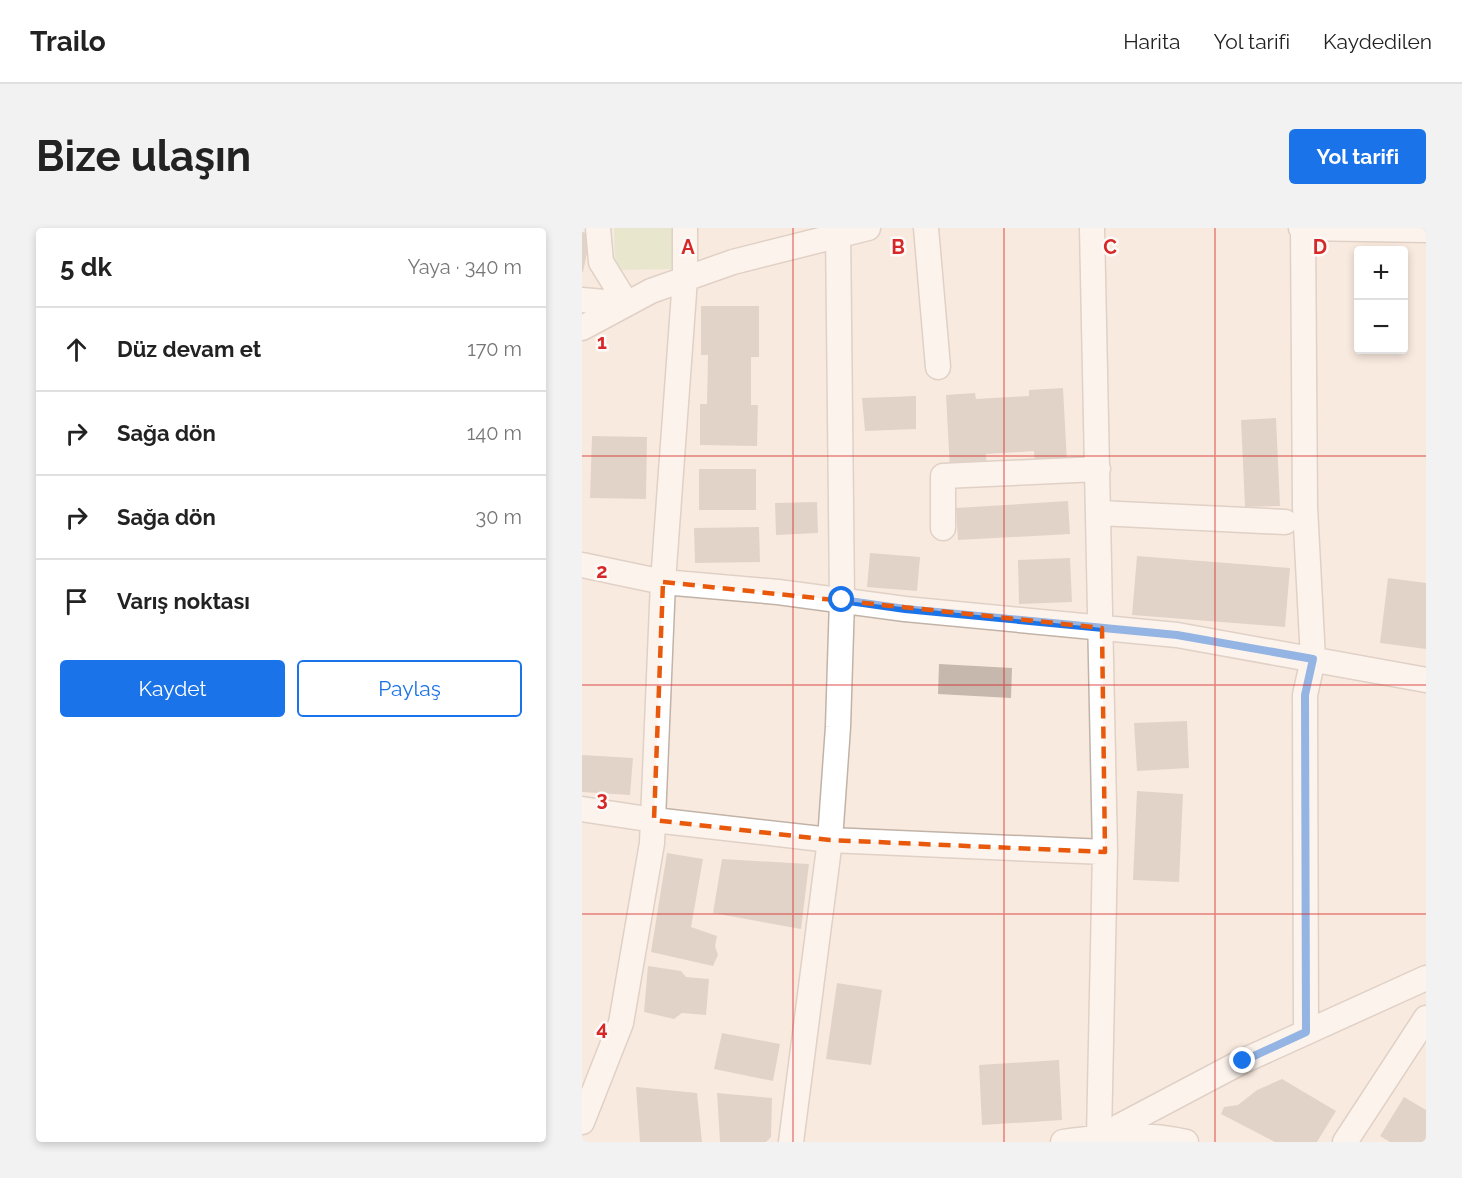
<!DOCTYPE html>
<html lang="tr">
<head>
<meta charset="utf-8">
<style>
  :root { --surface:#fff; --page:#f2f2f2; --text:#222; --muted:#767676; --line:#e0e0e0; --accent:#1a73e8 }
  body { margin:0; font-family:Raleway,sans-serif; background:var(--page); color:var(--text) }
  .controls { position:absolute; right:18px; top:18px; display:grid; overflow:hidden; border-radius:6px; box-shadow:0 3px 9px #0003 }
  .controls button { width:54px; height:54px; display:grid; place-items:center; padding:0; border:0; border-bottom:2px solid var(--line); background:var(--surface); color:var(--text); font:30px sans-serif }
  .stop { position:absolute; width:18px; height:18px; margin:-14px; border:4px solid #1a73e8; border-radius:50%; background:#fff }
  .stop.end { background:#1a73e8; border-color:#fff; box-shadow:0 2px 6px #0008 }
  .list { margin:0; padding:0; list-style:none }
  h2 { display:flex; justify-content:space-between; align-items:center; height:78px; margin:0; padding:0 24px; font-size:26px }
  h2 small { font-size:20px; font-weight:400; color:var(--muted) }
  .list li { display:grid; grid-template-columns:39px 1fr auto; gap:18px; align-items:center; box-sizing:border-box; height:84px; padding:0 24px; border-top:2px solid var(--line) }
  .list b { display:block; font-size:22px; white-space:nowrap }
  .list em { font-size:20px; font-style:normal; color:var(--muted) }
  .actions { display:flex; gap:12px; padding:18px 24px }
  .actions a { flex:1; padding:14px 0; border:2px solid var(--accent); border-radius:6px; text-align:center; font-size:21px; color:var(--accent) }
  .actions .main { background:var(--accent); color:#fff }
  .icon { flex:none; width:33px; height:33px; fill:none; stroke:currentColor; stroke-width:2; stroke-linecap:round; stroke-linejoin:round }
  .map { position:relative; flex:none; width:844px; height:914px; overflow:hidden; border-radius:6px }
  header { display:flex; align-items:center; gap:36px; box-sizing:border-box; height:84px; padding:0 30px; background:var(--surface); border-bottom:2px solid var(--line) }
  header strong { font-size:28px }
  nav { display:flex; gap:33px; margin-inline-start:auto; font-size:21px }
  .intro { display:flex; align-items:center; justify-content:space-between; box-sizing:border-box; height:144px; padding:0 36px }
  h1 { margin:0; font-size:42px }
  .button { padding:15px 27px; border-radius:6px; background:var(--accent); color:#fff; font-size:21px; font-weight:700 }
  main { display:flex; gap:36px; padding:0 36px }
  aside { flex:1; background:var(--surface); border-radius:6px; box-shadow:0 3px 9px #0003 }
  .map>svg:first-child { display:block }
</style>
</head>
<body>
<header>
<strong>Trailo</strong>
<nav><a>Harita</a><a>Yol tarifi</a><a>Kaydedilen</a></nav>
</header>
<div class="intro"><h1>Bize ulaşın</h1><a class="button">Yol tarifi</a></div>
<main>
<aside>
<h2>5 dk<small>Yaya · 340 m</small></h2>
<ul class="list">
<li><svg class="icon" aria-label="ahead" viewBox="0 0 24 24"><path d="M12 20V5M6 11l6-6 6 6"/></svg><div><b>Düz devam et</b></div><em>170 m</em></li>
<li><svg class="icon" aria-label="right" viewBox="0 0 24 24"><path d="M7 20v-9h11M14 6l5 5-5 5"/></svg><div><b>Sağa dön</b></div><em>140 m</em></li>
<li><svg class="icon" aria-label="right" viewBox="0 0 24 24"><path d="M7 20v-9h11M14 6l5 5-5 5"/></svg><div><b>Sağa dön</b></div><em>30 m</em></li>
<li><svg class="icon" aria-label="arrive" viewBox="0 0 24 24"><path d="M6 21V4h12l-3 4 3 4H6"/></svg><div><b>Varış noktası</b></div></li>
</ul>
<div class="actions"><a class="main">Kaydet</a><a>Paylaş</a></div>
</aside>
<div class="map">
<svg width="844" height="914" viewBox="0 0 844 914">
  <rect width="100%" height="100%" fill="#f9eadf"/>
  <!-- green -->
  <path fill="#d2e4bb" d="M32,0H90L91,41L33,42Z"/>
  <!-- building -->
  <path fill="#c6b8ad" d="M0,4L9,6L1,44H0Z
    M119,78H177V129H169V177H176L175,218L118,217V176H125L126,127H119Z
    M481,160L485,234L453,236L452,223L404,226L405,240L368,242L364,167L393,165L394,171L447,168V162Z
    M334,168V201L283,203L280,170Z
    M694,190L698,278L663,279L659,192Z
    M10,208L65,209L64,271L8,270Z
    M117,241H174V282H117Z
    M486,273L488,306L376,312L374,280Z
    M235,274L236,305L194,307L193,275Z
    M177,299L178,334L113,335L112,300Z
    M288,325L338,329L335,363L285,359Z
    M555,328L708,340L703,399L550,387Z
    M488,330L490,374L437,376L436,332Z
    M806,350L844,355V421L798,415Z
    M357,436L430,440L429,470L356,466Z
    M605,493L607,540L555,543L552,495Z
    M0,527L51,530L48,567L0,564Z
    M555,563L601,566L597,654L551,652Z
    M85,625L121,631L109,699L135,708L133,718L136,727L131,738L69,724Z
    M140,631L227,636L219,701L131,685Z
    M66,738L99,743L104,749L127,751L124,787L100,785L92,791L62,784Z
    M255,755L300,762L289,837L244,831Z
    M140,805L198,816L191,853L132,841Z
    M477,832L480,892L400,897L397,837Z
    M700,851L754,883L735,914H693L639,886L642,879L656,877L675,862Z
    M54,859L115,865L120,914H58Z
    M135,865L190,870L189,909L184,914H138Z
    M822,869L844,882V914H808L798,908Z"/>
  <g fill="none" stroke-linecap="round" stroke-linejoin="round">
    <defs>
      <path id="minor" d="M16,0L19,34L45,76
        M344,0L356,139
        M510,0L523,624L517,909L519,914
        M719,0L844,2
        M721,0L723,279L731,431L723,467L724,804
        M0,72L45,76
        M0,100L69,63L151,34L286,0
        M517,285L703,294
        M361,300V248L516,241
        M0,337L81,354L196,364L323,381L595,407L844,452
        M0,581L72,592L248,612L523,624
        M0,894L39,795L70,615L81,354L103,51V0
        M517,909L661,833L844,750
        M209,914L248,612L256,499L260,372L256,0
        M481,914C523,908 562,904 604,914
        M763,914L844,790"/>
    </defs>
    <!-- minor casing -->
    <use href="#minor" stroke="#c1b3a8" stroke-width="27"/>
    <!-- minor -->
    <use href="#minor" stroke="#fff" stroke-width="24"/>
  </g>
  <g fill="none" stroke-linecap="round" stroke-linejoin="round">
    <!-- route -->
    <path stroke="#1a73e8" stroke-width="8" d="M260,372L323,381L595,407L731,431L723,467L724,804L661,833"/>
  </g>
  <!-- marked area -->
  <path d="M0 0H844V914H0ZM81,354L520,400L523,624L248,612L72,592Z" fill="#f9eadf" fill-opacity=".55" fill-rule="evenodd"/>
  <path fill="none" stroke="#e8590c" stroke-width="4.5" stroke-dasharray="12 8" stroke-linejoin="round" d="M81,354L520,400L523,624L248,612L72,592Z"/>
  <!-- grid -->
  <path fill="none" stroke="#d62828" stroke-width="1.5" stroke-opacity="0.55" d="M211,0V914M422,0V914M633,0V914M0,228H844M0,457H844M0,686H844"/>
  <g font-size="20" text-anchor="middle" font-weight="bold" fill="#d62828" stroke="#fdfaf8" stroke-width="5" stroke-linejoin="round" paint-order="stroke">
    <text x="106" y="26">A</text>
    <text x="316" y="26">B</text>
    <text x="528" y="26">C</text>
    <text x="738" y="26">D</text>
    <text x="20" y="121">1</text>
    <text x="20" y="350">2</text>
    <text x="20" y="578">3</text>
    <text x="20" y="807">4</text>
  </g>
</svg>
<div class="controls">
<button>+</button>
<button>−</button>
</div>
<div class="stop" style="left:260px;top:372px"></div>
<div class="stop end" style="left:661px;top:833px"></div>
</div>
</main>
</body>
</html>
